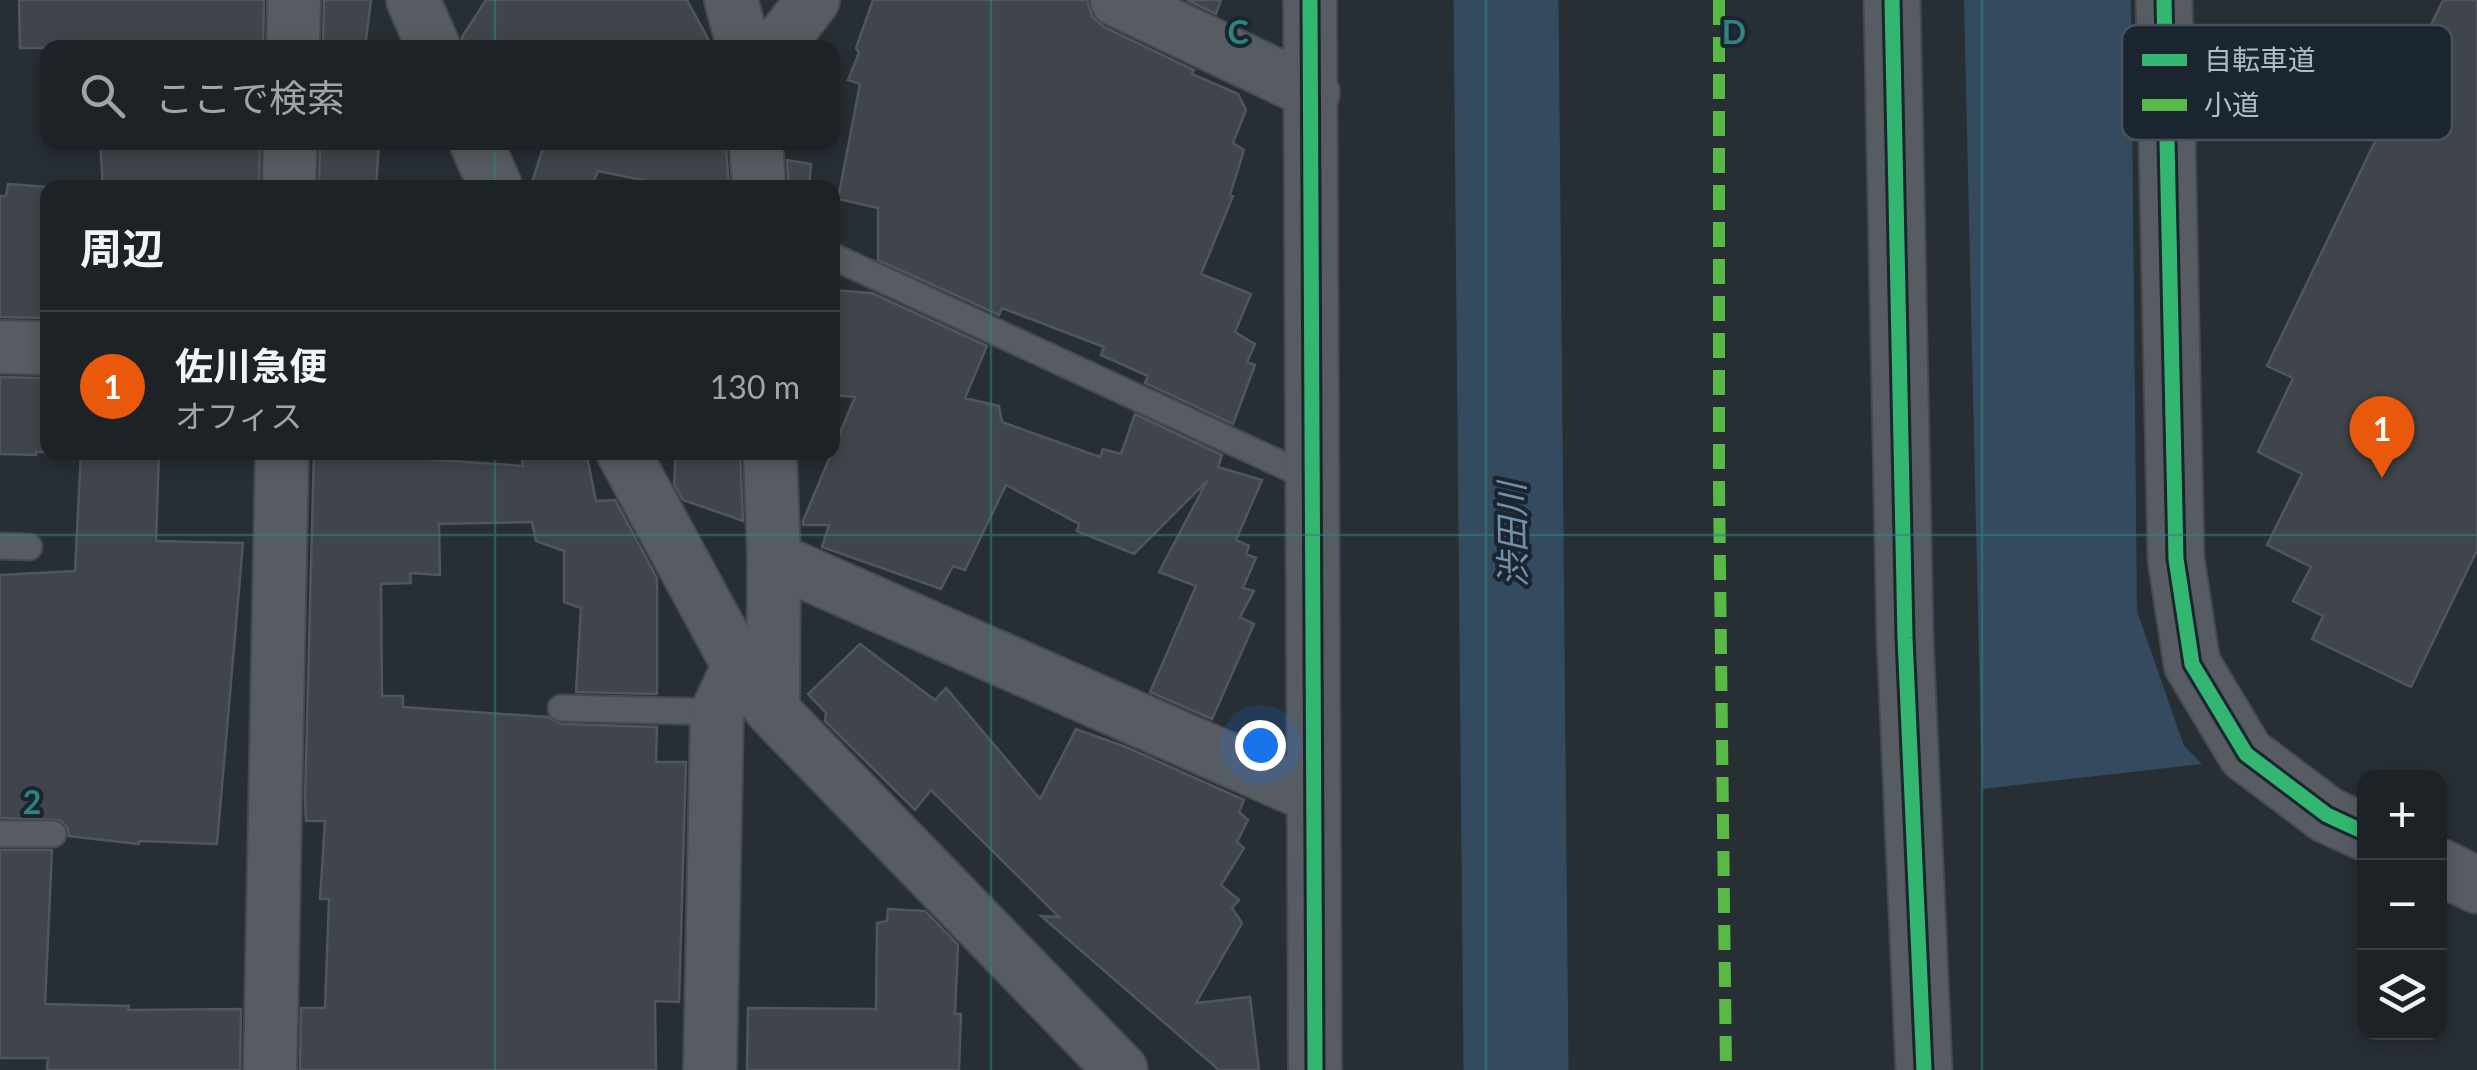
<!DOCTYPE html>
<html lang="ja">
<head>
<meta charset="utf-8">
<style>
  :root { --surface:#1d2227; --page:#252a2f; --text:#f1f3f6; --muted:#a0a4a7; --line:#3b3f44; --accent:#ea580c }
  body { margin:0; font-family:Lato,"Noto Sans JP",sans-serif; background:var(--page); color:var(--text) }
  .controls { position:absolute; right:30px; bottom:30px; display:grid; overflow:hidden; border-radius:20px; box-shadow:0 5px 15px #0003 }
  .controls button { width:90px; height:90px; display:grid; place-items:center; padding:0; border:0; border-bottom:2px solid var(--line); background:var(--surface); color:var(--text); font:50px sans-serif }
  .you { position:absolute; left:1260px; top:745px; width:35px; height:35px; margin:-25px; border:8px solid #fff; border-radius:50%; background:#1a73e8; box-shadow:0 0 0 15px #1a73e833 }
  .badge { display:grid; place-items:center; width:65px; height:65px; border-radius:50%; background:var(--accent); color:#fff; font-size:32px; font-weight:700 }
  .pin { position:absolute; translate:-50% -82px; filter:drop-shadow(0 2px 5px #0008) }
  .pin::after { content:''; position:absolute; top:52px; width:35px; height:30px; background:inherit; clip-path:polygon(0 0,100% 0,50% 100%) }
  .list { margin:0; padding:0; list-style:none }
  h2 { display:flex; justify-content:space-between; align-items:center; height:130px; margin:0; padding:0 40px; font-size:42px }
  h2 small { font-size:32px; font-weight:400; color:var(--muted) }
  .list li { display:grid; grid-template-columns:65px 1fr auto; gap:30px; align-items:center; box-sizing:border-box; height:150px; padding:0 40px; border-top:2px solid var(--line) }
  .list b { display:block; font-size:38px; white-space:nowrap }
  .list p { margin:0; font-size:32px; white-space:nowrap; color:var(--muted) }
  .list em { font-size:32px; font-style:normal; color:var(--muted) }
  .icon { flex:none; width:55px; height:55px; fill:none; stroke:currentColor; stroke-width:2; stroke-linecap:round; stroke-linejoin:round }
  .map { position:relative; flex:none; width:2477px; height:1070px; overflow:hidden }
  .search { position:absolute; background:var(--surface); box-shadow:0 5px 15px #0003; left:40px; top:40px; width:800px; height:110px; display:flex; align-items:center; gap:25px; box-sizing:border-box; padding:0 35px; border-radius:20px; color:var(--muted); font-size:38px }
  .panel { position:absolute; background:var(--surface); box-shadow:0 5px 15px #0003; left:40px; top:180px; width:800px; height:280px; border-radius:20px }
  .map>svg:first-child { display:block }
</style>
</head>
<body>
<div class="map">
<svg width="2477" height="1070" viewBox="0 0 2477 1070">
  <rect width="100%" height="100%" fill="#272e34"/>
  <!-- water -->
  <path fill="#344a5e" d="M1964,0H2131L2137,611L2184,746L2202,764L1982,789Z"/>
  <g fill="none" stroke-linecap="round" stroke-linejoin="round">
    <!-- river -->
    <path stroke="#344a5e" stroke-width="105" d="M1506,0L1516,1070"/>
  </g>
  <!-- building -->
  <path fill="#3f454b" stroke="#4f565c" stroke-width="2.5" d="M19,0H264L263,48H20Z
    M324,0H371L365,48H323Z
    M486,0H687L713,48H463L462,37Z
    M873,0H1087L1092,16L1104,27L1194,70L1192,74L1238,94L1246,110L1233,143L1244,150L1230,195L1233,196L1201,274L1251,294L1235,332L1255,344L1247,362L1255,365L1233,424L1145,383L1148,376L1101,355L1104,347L1002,308L999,315L878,260V208L838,199L860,84L848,80L859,53L856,48Z
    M1187,0H1221L1216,14Z
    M2443,0H2477V550L2411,687L2312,639L2323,616L2293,601L2311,567L2267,545L2302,474L2258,452L2293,378L2267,366Z
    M100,142H260L259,188H103Z
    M320,142H379L376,188H319Z
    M545,142H695L726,148L729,188H682L598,171L591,188H530Z
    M787,160L811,164L809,188H789Z
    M8,184L48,187L45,318L0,317V196H6Z
    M832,290L872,293L987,346L965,398L999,406L1002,422L1100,457L1103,449L1121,454L1135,414L1222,455L1218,467L1262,480L1236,540L1249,546L1246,554L1256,558L1243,588L1254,591L1240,617L1254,624L1212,719L1150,692L1196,586L1159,572L1207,481L1134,554L1077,531L1079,524L1006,485L965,570L953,566L941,589L822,547L829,525H803V521L855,397L832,395Z
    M0,377L41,378V384L48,385V452H36V455L0,454Z
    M81,452H159L156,541L243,543L217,844L139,841V844L69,836L67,827L60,820L0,818V575L75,571Z
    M314,452H410V458L523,466L521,452H586L596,501L615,500L657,578V694L576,692L581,608L564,602V551L536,541L532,522L439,524L440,575L410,573L411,583L381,584L382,696H403V707L548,717L561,724L657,727L656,762H686L679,1002L655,1001L656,1070H300L301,1008H325L329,899H320L325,821H306L305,799Z
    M676,452H740L743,521L683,500L674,484Z
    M860,644L935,700L946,688L1040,799L1076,729L1126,747L1244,800L1239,812L1248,820L1237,842L1244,848L1221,885L1239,900L1232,908L1242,923L1196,1003L1250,997L1259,1070H1219L1041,916L1059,917L931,790L915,810L825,721L826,713L808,694Z
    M0,850H52L45,1004L129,1006L128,1010L241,1009L240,1070H47L48,1058H0Z
    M888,909L925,911L958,945L955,1014H961L959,1070H747L748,1008L876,1009L877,923L887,921Z"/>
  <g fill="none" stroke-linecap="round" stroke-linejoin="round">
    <defs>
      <path id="service" d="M832,256L1313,479
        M0,546L29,547
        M561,708L717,712
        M0,834H53"/>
      <path id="minor" d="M413,0L434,48
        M731,0L744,48
        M1117,0L1313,93
        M1310,0L1315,1070
        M293,48L294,0
        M776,48L813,0
        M476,142L496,188
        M756,142L759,188
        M289,188L290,142
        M0,347L48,348
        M623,452L739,666L773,711L1121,1070
        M770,452L774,559L773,711
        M774,559L1314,797
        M270,1070L282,452
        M710,1070L717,712L739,666"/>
      <path id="tertiary" d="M1892,0L1905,638L1924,1070
        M2164,0L2176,559L2192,664L2246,754L2327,815L2364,832
        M2440,867L2477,885"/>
    </defs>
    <!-- service casing -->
    <use href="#service" stroke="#454a4f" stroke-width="29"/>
    <!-- minor casing -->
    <use href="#minor" stroke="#454a4f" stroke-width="56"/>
    <!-- tertiary casing -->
    <use href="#tertiary" stroke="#454a4f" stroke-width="59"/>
    <!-- service -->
    <use href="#service" stroke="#575c62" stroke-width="25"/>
    <!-- minor -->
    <use href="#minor" stroke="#575c62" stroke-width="52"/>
    <!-- tertiary -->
    <use href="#tertiary" stroke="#575c62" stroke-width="55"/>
    <!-- quiet -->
    <path stroke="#58b947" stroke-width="12" stroke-dasharray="25 12" stroke-linecap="butt" d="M1719,0V487L1726,1070"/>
    <defs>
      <path id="cycleway" d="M1310,0L1315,1070
        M1892,0L1905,638L1924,1070
        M2164,0L2176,559L2192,664L2246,754L2327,815L2364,832"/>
    </defs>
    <!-- cycleway casing -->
    <use href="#cycleway" stroke="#1a252f" stroke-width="21"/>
    <!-- cycleway -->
    <use href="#cycleway" stroke="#33b770" stroke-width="15"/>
  </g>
  <!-- grid -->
  <path fill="none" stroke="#2f8480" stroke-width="2.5" stroke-opacity="0.55" d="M495,0V48M991,0V1070M1486,0V1070M1982,0V1070M495,142V188M495,452V1070M0,535H2477"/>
  <g text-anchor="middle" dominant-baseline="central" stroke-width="8" stroke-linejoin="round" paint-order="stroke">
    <!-- water labels -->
    <g font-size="35" font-style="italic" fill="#7090aa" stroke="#1a252f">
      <text transform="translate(1511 535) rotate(-91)">渋田川</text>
    </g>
  </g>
  <!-- legend -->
  <rect x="2122" y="25" width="330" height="115" rx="15" fill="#1a252f" stroke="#47525d" stroke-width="2.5"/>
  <rect x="2142" y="54" width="45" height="12" fill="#33b770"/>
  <rect x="2142" y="99" width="45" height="12" fill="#58b947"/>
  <g font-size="28" fill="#b0bbc7">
    <text x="2204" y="70">自転車道</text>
    <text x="2204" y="115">小道</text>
  </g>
  <g font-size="32" text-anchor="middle" font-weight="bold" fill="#2f8480" stroke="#1a252f" stroke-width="8" stroke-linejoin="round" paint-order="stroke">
    <text x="1238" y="44">C</text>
    <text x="1734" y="44">D</text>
    <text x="32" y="814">2</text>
  </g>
</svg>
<div class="controls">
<button>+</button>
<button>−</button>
<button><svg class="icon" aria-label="layers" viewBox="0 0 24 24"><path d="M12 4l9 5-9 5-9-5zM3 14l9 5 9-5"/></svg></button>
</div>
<div class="you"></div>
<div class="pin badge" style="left:2382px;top:478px">1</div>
<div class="search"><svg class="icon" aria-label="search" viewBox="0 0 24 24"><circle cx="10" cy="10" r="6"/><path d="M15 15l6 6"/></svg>ここで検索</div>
<section class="panel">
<h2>周辺<small></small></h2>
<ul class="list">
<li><span class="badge">1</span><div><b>佐川急便</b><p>オフィス</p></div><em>130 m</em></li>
</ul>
</section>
</div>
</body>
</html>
